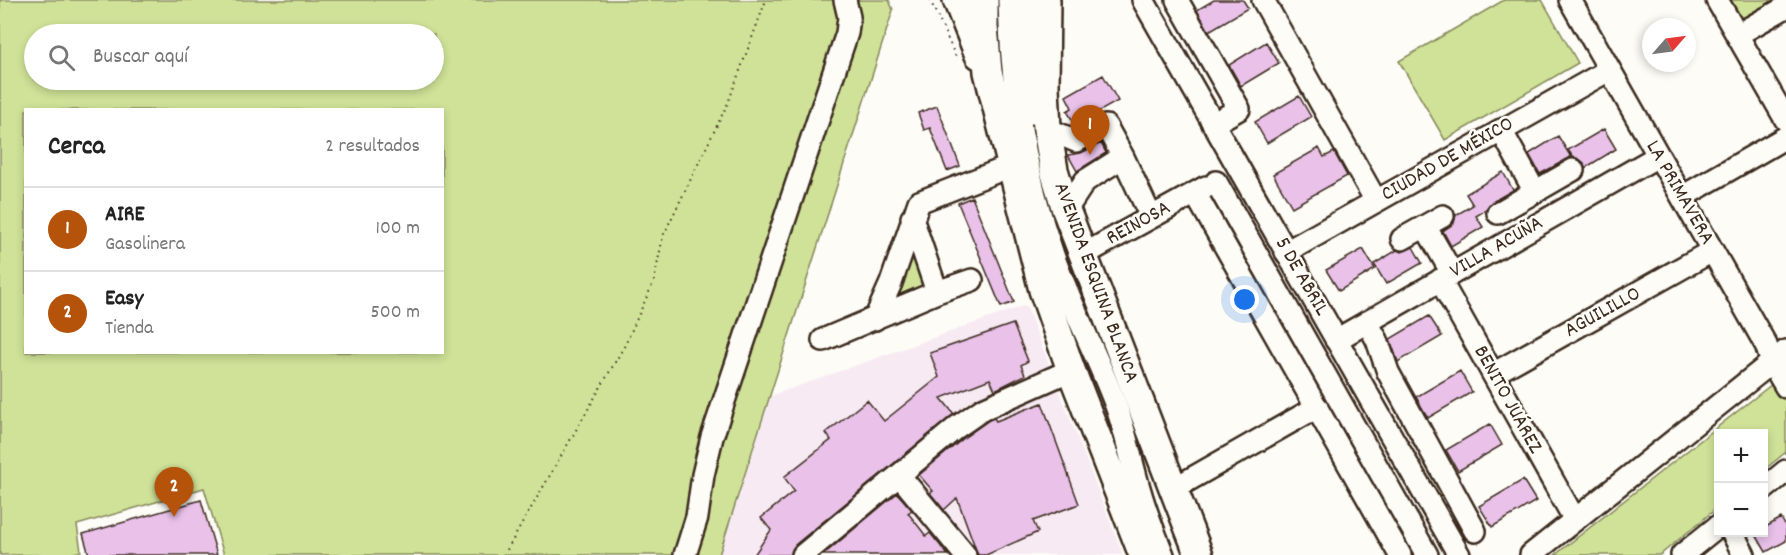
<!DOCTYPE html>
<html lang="es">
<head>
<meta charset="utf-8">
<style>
  :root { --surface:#fff; --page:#f6f6f6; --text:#222; --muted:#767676; --line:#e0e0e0; --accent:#b45309 }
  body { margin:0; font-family:Dekko,sans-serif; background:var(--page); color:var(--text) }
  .controls { position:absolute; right:18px; bottom:18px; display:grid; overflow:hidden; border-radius:0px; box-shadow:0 3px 9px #0003 }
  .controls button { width:54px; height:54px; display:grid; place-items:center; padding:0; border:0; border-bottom:2px solid var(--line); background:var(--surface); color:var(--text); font:30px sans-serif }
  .compass { position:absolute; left:1642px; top:18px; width:54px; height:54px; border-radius:50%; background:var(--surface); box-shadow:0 3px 9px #0003; rotate:62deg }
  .you { position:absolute; left:1245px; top:300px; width:21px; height:21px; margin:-15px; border:4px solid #fff; border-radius:50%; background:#1a73e8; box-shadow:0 0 0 9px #1a73e833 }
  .badge { display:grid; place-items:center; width:39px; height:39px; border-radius:50%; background:var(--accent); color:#fff; font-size:20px; font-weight:700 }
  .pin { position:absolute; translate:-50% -50px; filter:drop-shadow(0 2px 3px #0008) }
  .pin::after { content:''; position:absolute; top:32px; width:21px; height:18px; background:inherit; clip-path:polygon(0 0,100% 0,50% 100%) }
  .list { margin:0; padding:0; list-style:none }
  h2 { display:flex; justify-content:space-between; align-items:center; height:78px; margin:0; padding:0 24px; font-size:26px }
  h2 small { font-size:20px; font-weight:400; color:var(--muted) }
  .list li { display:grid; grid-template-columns:39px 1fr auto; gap:18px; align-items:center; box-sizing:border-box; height:84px; padding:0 24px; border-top:2px solid var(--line) }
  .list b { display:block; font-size:22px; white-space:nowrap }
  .list p { margin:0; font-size:20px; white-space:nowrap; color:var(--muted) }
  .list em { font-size:20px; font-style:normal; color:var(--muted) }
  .icon { flex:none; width:33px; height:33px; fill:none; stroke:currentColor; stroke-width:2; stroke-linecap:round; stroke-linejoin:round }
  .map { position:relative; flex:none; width:1786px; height:555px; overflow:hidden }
  .search { position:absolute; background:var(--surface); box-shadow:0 3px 9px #0003; left:24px; top:24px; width:420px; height:66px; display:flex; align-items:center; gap:15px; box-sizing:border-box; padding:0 21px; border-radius:33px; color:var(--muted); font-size:22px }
  .panel { position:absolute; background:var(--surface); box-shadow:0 3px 9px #0003; left:24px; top:108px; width:420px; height:246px; border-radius:0px }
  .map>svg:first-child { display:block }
</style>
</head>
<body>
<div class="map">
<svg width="1786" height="555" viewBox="0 0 1786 555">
  <rect width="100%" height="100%" fill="#fdfcf7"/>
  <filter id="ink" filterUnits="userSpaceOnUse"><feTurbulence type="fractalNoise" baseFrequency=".0167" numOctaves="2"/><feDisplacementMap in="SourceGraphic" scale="12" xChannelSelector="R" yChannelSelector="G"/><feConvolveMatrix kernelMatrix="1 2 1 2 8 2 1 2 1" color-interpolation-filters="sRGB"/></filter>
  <g filter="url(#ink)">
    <!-- built -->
    <path fill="#f7eaf3" d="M1026,305L1123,555H719L770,396Z"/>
    <!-- green -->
    <path fill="#cfe297" stroke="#85865a" stroke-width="1.5" fill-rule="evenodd" d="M0,0H889L893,10L719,555H224L204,488L77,525L81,551L68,555H0ZM34,34H434V80H34ZM26,110H442V352H26Z
      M1504,0H1542L1578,63L1445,140L1399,61Z
      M1728,0H1774L1740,20Z
      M911,236L929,289L886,309Z
      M1786,373V452L1764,470V434H1718V507L1660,555H1555Z"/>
    <!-- building -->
    <path fill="#e9c1e9" stroke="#3b2a1e" stroke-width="1.5" d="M1214,0H1243L1248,8L1209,31L1197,10Z
      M1266,42L1279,63L1241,86L1229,65Z
      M1103,75L1118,101L1084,120L1083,118L1074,123L1067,111L1072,108L1066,96Z
      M1299,96L1311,117L1267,143L1255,122Z
      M937,106L960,166L947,171L930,128L924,130L918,113Z
      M1604,129L1616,149L1585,168L1584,163L1579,159L1573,157L1568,150Z
      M1558,136L1571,157L1540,174L1529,154Z
      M1101,143L1106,153L1077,171L1068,155L1081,153Z
      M1319,148L1324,157L1334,152L1347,176L1292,207L1273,174Z
      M1503,172L1513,190L1492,202L1486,210L1476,216L1483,227L1451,246L1443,231L1454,223L1456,215L1473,205L1466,194Z
      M972,197L1014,302L1001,307L958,203Z
      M1413,247L1422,263L1386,284L1374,264L1397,250L1402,252Z
      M1363,249L1375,269L1339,291L1326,270Z
      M1429,316L1442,336L1398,362L1390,339Z
      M1013,324L1028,361L1021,365L1025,375L995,390L990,379L941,398L954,414L795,545L791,555H754L771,530L761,518L794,491L784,477L831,440L826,433L867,400L884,421L939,377L930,353Z
      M1460,371L1472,392L1428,418L1416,397Z
      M1042,403L1079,504L1033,521L1038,532L986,555H978L957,498L944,510L930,493L933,491L919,475L965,437L989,420L994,418L996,421Z
      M1490,424L1502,445L1458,471L1446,450Z
      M1523,480L1536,501L1492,527L1479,506Z
      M897,493L912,510L908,513L926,536L930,533L948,555H823Z
      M201,500L217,555H89L83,534Z
      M1781,518L1786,527V541L1766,552L1755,533L1764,532V528Z"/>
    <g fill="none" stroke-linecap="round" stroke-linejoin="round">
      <defs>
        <path id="minor" d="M1009,0C1011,86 1025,174 1053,255C1071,306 1096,353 1115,403C1126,431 1131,462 1140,491C1146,513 1155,534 1163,555
          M1028,0V62L1032,113
          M1143,0L1459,555
          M1177,0L1239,109L1213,124
          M1263,0L1376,201
          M1570,0L1766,345L1772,363L1786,387
          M1717,0L1786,120
          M1737,35L1786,7
          M1047,129L1076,141L1106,126L1123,157
          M1501,130L1535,192
          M1216,182L1427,555
          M1195,193L1400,555
          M1682,197L1786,137
          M1066,210L1085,181L1123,157L1151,217
          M1498,213L1573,170
          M912,218L937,292
          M1425,226L1452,273
          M1402,239L1443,216
          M1286,252L1609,70
          M1083,255L1206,187
          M1440,280L1575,520
          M875,319L891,283L919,202L1011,166
          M1367,322L1377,340L1388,372L1475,531
          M823,340L937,292L972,280
          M1336,340L1658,156
          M1493,374L1712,251
          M899,475L965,555
          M1173,489L1317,407
          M1764,489L1786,471
          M1732,532L1744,555
          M685,555L697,517L703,475L712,437L847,33L849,17L845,0
          M803,555L957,427L983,409L1071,370
          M1531,555L1786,351
          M1682,555L1718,526"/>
        <path id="major" d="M957,0L979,55
          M984,0V27L988,72L1043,290L1071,370L1143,555
          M1046,0L1045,87L1047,129L1054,170L1066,210L1199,555"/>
      </defs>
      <!-- minor casing -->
      <use href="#minor" stroke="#3b2a1e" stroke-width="26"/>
      <!-- major casing -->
      <use href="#major" stroke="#3b2a1e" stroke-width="32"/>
      <!-- path -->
      <path stroke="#3b2a1e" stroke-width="2" stroke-dasharray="1.5 4.5" stroke-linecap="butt" d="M930,0L956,57
        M504,555L625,345L654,281L663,236L728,103L766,0"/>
      <!-- minor -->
      <use href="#minor" stroke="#fdfcf7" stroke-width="21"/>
      <!-- major -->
      <use href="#major" stroke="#fdfcf7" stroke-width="27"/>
    </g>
  </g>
  <g text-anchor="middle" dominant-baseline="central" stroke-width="5" stroke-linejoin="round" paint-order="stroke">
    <!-- street labels -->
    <g font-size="21" fill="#3b2a1e" stroke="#fdfcf7">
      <text transform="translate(1448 160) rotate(-30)">CIUDAD DE MÉXICO</text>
      <text transform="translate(1679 193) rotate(60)">LA PRIMAVERA</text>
      <text transform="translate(1139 224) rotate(-29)">REINOSA</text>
      <text transform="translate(1497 248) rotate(-30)">VILLA ACUÑA</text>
      <text transform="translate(1301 277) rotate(60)">5 DE ABRIL</text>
      <text transform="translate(1095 283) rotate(70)">AVENIDA ESQUINA BLANCA</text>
      <text transform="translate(1603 313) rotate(-29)">AGUILILLO</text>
      <text transform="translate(1507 400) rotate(61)">BENITO JUÁREZ</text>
    </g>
  </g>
</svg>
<div class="controls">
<button>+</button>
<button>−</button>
</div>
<svg class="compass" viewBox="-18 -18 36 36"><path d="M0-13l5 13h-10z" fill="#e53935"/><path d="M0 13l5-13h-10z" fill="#767676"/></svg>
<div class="you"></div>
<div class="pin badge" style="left:1090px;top:155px">1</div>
<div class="pin badge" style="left:174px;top:517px">2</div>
<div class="search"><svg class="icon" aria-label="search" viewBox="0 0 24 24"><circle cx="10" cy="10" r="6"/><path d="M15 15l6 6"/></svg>Buscar aquí</div>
<section class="panel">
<h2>Cerca<small>2 resultados</small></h2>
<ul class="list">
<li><span class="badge">1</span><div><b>AIRE</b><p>Gasolinera</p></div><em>100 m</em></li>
<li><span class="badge">2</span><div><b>Easy</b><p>Tienda</p></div><em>500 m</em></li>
</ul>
</section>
</div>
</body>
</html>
